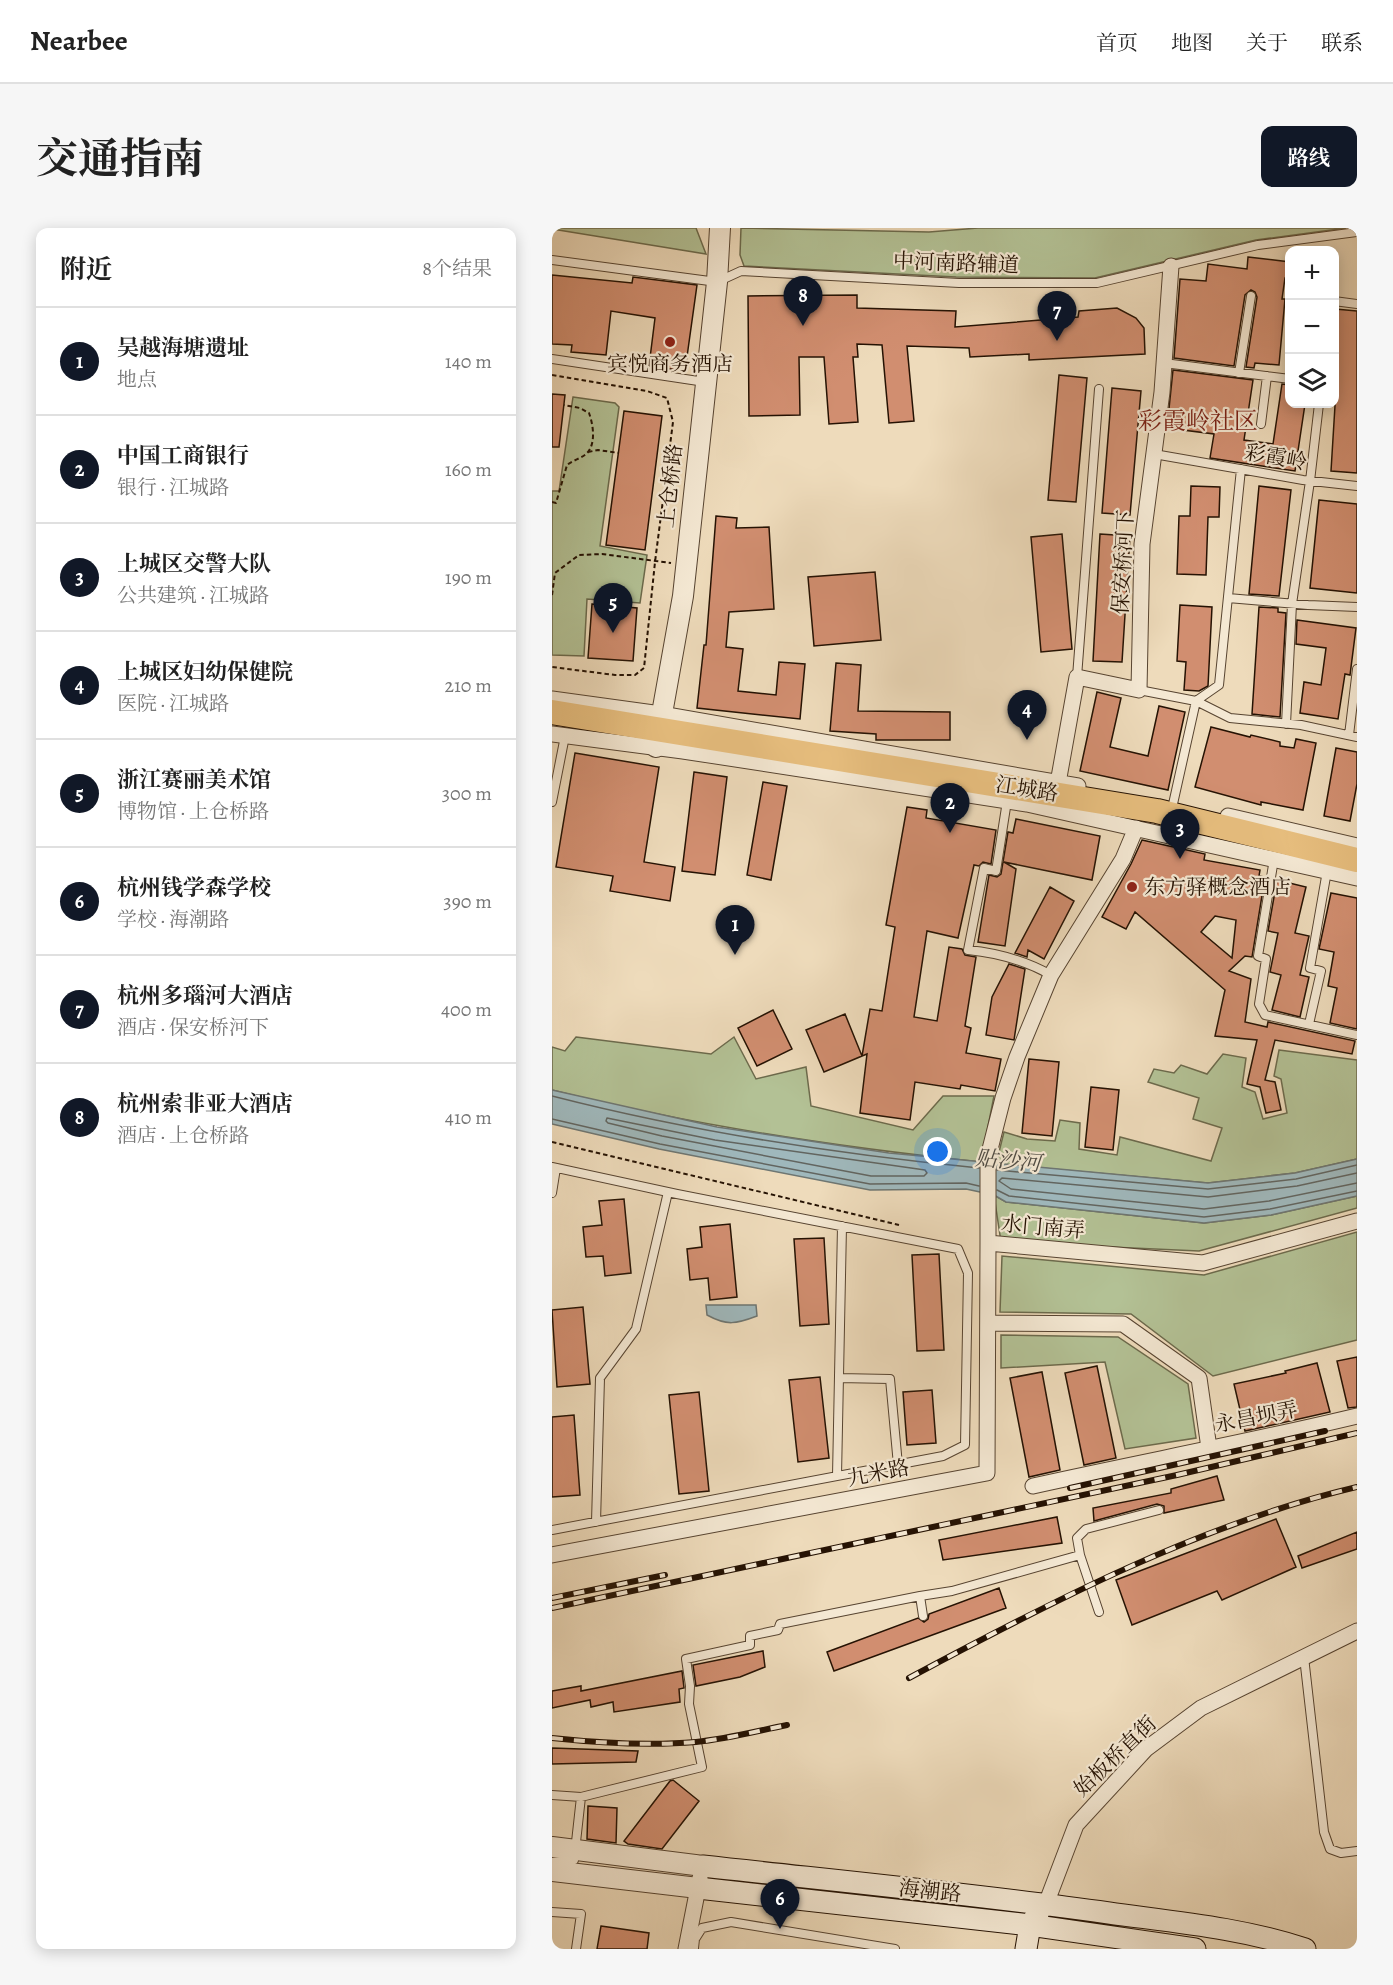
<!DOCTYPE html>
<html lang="zh">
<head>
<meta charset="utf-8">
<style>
  :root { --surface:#fff; --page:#f6f6f6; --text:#222; --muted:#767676; --line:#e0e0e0; --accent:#111827 }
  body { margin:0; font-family:Alegreya,"Noto Serif SC",serif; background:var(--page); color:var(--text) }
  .controls { position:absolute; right:18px; top:18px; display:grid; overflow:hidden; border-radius:12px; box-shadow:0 3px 15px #0003 }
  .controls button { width:54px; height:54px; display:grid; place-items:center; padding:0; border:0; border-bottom:2px solid var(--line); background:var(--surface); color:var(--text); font:30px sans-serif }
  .you { position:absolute; left:386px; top:924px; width:21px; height:21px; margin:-15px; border:4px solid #fff; border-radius:50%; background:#1a73e8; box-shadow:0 0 0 9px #1a73e833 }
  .badge { display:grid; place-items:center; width:39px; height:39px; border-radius:50%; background:var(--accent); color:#fff; font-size:20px; font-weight:700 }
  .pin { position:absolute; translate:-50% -50px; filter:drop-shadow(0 2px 3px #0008) }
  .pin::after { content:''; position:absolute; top:32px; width:21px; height:18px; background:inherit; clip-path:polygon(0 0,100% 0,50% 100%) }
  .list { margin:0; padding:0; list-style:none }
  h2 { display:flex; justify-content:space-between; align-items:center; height:78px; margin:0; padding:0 24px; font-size:26px }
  h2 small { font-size:20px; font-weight:400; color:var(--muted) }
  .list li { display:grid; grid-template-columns:39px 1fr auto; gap:18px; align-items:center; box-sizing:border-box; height:108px; padding:0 24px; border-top:2px solid var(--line) }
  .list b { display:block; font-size:22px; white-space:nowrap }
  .list p { margin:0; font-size:20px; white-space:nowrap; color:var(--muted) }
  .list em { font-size:20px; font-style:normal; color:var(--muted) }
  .icon { flex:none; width:33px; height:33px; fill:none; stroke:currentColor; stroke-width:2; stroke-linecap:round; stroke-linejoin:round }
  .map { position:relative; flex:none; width:805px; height:1721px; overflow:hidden; border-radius:12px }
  header { display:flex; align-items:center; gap:36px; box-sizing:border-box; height:84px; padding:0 30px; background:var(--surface); border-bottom:2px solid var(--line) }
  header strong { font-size:28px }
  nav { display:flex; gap:33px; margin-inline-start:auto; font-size:21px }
  .intro { display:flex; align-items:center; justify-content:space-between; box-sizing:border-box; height:144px; padding:0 36px }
  h1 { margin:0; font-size:42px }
  .button { padding:15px 27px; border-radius:12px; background:var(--accent); color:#fff; font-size:21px; font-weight:700 }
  main { display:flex; gap:36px; padding:0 36px }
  aside { flex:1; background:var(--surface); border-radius:12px; box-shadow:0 3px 15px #0003 }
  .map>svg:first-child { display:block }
</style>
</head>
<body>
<header>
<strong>Nearbee</strong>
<nav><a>首页</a><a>地图</a><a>关于</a><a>联系</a></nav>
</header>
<div class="intro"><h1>交通指南</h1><a class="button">路线</a></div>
<main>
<aside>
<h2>附近<small>8个结果</small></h2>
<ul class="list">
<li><span class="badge">1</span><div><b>吴越海塘遗址</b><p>地点</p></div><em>140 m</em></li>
<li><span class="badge">2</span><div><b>中国工商银行</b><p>银行 · 江城路</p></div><em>160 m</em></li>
<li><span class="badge">3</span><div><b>上城区交警大队</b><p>公共建筑 · 江城路</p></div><em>190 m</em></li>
<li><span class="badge">4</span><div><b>上城区妇幼保健院</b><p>医院 · 江城路</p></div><em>210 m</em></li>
<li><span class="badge">5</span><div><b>浙江赛丽美术馆</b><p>博物馆 · 上仓桥路</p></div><em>300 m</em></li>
<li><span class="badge">6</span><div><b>杭州钱学森学校</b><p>学校 · 海潮路</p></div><em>390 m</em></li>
<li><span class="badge">7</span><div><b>杭州多瑙河大酒店</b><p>酒店 · 保安桥河下</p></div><em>400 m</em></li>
<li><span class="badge">8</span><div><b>杭州索非亚大酒店</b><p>酒店 · 上仓桥路</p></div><em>410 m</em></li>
</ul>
</aside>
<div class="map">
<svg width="805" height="1721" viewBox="0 0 805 1721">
  <rect width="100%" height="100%" fill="#eedbbb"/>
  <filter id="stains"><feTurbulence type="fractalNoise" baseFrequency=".00333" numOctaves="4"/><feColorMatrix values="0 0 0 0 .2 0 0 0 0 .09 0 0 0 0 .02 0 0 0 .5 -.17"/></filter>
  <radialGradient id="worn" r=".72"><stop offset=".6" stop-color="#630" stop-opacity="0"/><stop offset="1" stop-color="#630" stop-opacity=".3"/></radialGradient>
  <!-- green -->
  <path fill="#b3c195" stroke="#6c6a4c" stroke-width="1.5" d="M0,0H144L154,26L0,1Z
    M189,0L377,4L426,0H794L704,12L543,50L404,49L192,38L188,27Z
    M21,169L63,175L67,179L48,318L95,327L88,375L35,371L32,428L0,427V263H7Z
    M24,809L159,826L182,809L204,851L254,839L259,878L361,902L391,868H442L429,934C285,919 141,898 0,862V819L13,823Z
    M727,822L805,832V931L743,945L656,955L444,936L452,904L475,911L503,913L508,892L528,895L527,921L565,927L568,909L659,933L670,900L641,891L647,870L596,854L602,841L622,845L629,837L655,846L671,826L694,830L690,859L703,864L711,891L735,885L729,851L722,848Z
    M442,967L454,974L652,995L719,987L805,968V980L647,1023L449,1014Z
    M805,1004V1112L661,1148L579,1086L448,1084L450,1028L652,1047Z
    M449,1107L566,1109L636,1156L644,1210L573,1221L553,1134L449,1140Z"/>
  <!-- water -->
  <path fill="#9fb8bc" stroke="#6e7672" stroke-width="1.5" d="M0,862L165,899L337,925L656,955L743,945L805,931V968L719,987L652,995L454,974L442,967L414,961L318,962L107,921L0,896Z
    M154,1077H204L205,1088C184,1096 175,1098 155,1087Z"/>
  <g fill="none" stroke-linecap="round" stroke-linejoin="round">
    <!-- shore -->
    <path stroke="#626560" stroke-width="1.5" d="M0,868C140,904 284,926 427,940
      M55,890L163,912L373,942L375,945L372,948H319L110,908L56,895L54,893Z
      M0,891L108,916L318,956L414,955L427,958
      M445,942L656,961L744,951L805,937
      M805,945L745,958L656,969L450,950L447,953L459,961L652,981L717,973L805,955
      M445,962L457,968L652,989L718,981L805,963"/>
  </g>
  <!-- building -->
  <path fill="#d18e70" stroke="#251203" stroke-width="1.5" fill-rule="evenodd" d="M696,29L738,34V50H733L730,71H733L727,137L703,135L702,140L694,139L705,69L703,64L699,62L693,67L682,138L622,130L628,51L654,53L656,36L695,41Z
    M0,47L80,55L81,49L145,57L133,143L97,138L103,90L59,83L54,127L19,124L20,117L0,116Z
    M305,67V80L404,83L403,99L526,89L527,83L565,80L584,90L592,100L593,126L477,132V126L418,129L417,120L355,118L362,193L337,195L330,117L305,116L306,129H301L306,194L277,196L272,129H247L248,187L197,188L196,68Z
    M783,81L805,83V245L779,243L785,145H783Z
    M621,142L701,152L692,212L721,216L730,156L738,157V176H753L743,243L658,230L662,206L615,200Z
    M507,147L535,150L524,274L496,272Z
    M560,160L589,163L578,287L550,285Z
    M0,166L13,167L7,219H0Z
    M72,183L110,188L93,322L54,317Z
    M639,258L668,259L667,289H656L654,347L625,346L627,288H638Z
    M707,258L739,262L727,368L697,366Z
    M767,272L805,276V365L758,360Z
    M164,288L185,290L184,300L217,299L222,381L177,384L174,419L191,421L186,463L224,467L227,434L253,436L248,491L145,480L152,417H154Z
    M510,306L520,421L489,424L479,309Z
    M548,306L578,308L570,434L541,433Z
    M323,344L329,412L262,418L256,349Z
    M40,376L85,380L81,433L36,430Z
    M628,377L660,379L656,458L647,463L632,462L634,434L625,433Z
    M707,379L726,380V384L734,385L728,489L700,486Z
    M745,392L804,400L798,447L793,446L786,491L748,485L752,454L769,457L774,420L744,416Z
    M284,435L309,437L306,483L398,484V512H324V506L278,503Z
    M545,464L569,470L558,519L596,528L607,478L633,484L616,562L528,543Z
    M659,499L698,509L699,507L728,514V518L742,520L744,511L764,515L751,582L709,574V577L643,559Z
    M784,520L805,524V556L798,593L772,588Z
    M23,525L107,539L92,634L123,639L118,673L58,663L61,648L4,639Z
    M142,544L175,549L163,647L130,643Z
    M211,554L235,558L219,652L195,647Z
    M355,579L375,582L374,590L444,602L439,636L431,634L427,638L422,637L406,710L375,703L362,789L385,793L397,719L410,721L413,727L424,729L413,798L419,800L414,825L449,831L443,863L409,857L408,861L363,854L358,892L308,885L315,826L310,828L318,781L330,783L343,699L334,697Z
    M464,591L548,608L540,652L452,634L464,641L453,718L426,714L437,647L445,649L449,646L456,604L461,605Z
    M590,612L653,626L652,632L708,642L707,648L713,649L700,729L693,728L677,743L699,751L693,794L715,799L716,794L803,813L800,826L723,812L713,852L723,854L729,882L714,885L708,859L695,856L705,812L663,808L673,762L583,684L574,701L550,689L579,636ZM663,688L684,692L680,730L649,704Z
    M725,652L754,659L743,705L757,708L748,747L757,749L748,789L720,782L729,747L718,744L726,705L716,703Z
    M498,659L522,673L492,731L476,722L475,729L463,725Z
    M779,665L805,670V801L778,795L785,760L776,758L782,724L767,721Z
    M457,736L473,741L462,812L434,807L440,769Z
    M221,782L240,821L205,838L186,800Z
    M293,786L310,828L272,844L254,802Z
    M477,831L507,834L500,908L470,905Z
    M539,859L567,862L561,922L533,919Z
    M72,971L79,1045L53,1048L51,1028L34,1029L31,999L50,997L47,973Z
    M178,996L185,1069L158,1072L156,1050L138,1052L135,1021L150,1019L148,999Z
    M272,1010L277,1096L248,1098L242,1011Z
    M387,1026L392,1122L365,1123L360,1027Z
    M31,1079L38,1156L5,1159L0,1082Z
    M805,1129V1179L796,1180L785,1133Z
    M765,1135L778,1184L693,1203L682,1156L734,1145L733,1143Z
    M545,1138L564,1230L532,1237L513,1145Z
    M490,1144L508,1242L477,1249L458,1150Z
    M268,1149L277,1230L246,1234L237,1152Z
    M380,1162L384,1215L355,1217L351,1164Z
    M147,1164L157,1263L127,1266L117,1167Z
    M22,1187L28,1267L0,1269V1189Z
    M665,1248L672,1272L612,1285V1278L605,1276L542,1293L541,1280L619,1265V1261Z
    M505,1289L510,1315L391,1332L387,1312Z
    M724,1291L744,1339L670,1372L665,1363L580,1397L564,1352Z
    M805,1304V1321L750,1340L746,1328Z
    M447,1360L454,1380L282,1443L275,1424L366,1390L372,1394L376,1391L377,1386Z
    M211,1423L213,1439L188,1449L144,1458L141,1437Z
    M130,1443L132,1460L127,1461L128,1474L62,1484L61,1474L39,1479L38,1472L0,1480V1463L29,1458V1463Z
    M0,1520L86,1523L84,1534L0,1536Z
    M121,1552L147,1573L110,1621L76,1616L72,1613L118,1553Z
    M36,1578L65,1580L64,1615L35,1611Z
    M49,1698L97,1705L95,1721H45Z"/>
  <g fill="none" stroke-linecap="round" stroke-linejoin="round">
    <defs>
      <path id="service" d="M0,32L165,54L189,43L407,55H545L706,17L805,4
        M782,73L805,76
        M0,131L153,154
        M612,135L738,151
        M687,145L699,68
        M709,196L715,148
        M602,226L751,252L805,258
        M689,241L667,457L644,473L678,490L749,497L805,509
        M676,370L756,377L805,379
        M525,449L547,161
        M587,462L644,473L621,576
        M734,496L740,376L758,253L767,176
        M797,507L805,441
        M455,573L444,643L432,640L416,722C447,725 472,732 499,747
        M0,574L13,508
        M722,631L706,728L714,731L707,776L713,787L805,807
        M757,796L769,743L758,740L775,643
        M0,939L125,966L406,1021L416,1045L413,1217L391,1228L0,1302
        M0,965L4,940
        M287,1150L338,1151L346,1237
        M285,1248L290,998
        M44,1294L48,1150L84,1101L116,964
        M547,1384L528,1327L525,1310L534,1301L607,1282
        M371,1388L368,1368L400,1363L528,1327
        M752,1429L772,1604L778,1621L789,1625L805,1623
        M0,1567L29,1569L150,1539L137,1476L138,1458L134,1431L198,1417V1408L226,1402L228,1396L368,1368
        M0,1634L22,1632L29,1569
        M0,1684L29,1686L24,1721
        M142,1720L143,1711L150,1700L179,1694L343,1721"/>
      <path id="minor" d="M0,471L109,486L526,558
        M0,506L131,523L475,576L805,650
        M506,555L525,449L587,462L590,316L610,164L619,38
        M676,588L805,618
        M584,600L571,631L499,747L465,829L451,870L436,929V1015L651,1035L805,993
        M436,1095L571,1096L647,1150L657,1220
        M481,1258C589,1234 697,1214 805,1188
        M0,1327L435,1245L436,1015
        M494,1676L524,1597L594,1521L649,1480L805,1403
        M134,1721L148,1650"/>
      <path id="tertiary" d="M104,519L131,368L165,54L168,0
        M0,1619L151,1638
        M0,1643L146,1660"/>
      <path id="secondary" d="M151,1638C286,1653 422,1666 557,1685C622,1694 690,1700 753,1721
        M146,1660L478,1697L643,1721
        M474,1721L478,1697L486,1686"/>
      <path id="primary" d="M0,484L605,583L805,632"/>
    </defs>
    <!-- service casing -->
    <use href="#service" stroke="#574431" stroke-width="10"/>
    <!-- minor casing -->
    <use href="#minor" stroke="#574431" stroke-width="17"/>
    <!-- tertiary casing -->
    <use href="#tertiary" stroke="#574431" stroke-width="22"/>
    <!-- secondary casing -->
    <use href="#secondary" stroke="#251203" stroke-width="23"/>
    <!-- primary casing -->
    <use href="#primary" stroke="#251203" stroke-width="26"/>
    <!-- path -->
    <path stroke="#251203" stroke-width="2" stroke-dasharray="4.5 3" stroke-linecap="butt" d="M0,147L95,163L115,170L121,194L103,334L92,440L83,447H63L0,439
      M36,224L46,222L67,225
      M0,274L4,275L15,237C21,232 31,230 36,224C44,214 41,196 37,185L28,180L12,177
      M0,367L3,345L27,327L50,326L119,335
      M0,914L347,997"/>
    <!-- service -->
    <use href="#service" stroke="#f4e8d3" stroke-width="8"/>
    <!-- minor -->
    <use href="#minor" stroke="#f4e8d3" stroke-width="15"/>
    <!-- tertiary -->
    <use href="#tertiary" stroke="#f4e8d3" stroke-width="20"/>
    <!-- secondary -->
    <use href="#secondary" stroke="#f4e8d3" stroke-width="21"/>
    <!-- primary -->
    <use href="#primary" stroke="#e7be7e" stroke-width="24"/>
    <defs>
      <path id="rail" d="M518,1260L773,1203
        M0,1370L113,1347
        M0,1380L625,1247L805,1205
        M357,1450C499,1374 648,1296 805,1259
        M0,1510C47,1515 96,1518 144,1514C175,1511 205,1503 235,1497"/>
    </defs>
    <!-- rail casing -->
    <use href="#rail" stroke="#251203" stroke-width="6"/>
    <!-- rail -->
    <use href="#rail" stroke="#f4e8d3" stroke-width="4" stroke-dasharray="11" stroke-linecap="butt"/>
  </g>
  <!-- markers -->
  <g fill="#8f2418" stroke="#f4e8d3" stroke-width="2">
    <circle cx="118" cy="114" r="6"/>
    <circle cx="580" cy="659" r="6"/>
  </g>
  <g text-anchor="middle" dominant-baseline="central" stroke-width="4.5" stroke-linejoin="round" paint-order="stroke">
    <!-- street labels -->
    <g font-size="21" fill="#251203" stroke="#f4e8d3">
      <text transform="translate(404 35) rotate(2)">中河南路辅道</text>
      <text transform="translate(724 229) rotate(10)">彩霞岭</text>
      <text transform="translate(118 258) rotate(-84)">上仓桥路</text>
      <text transform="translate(571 334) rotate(-87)">保安桥河下</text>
      <text transform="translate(475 561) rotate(9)">江城路</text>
      <text transform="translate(491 999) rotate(5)">水门南弄</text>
      <text transform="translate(704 1189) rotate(-11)">永昌坝弄</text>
      <text transform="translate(326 1245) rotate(-11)">九米路</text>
      <text transform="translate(563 1528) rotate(-44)">始板桥直街</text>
      <text transform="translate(378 1663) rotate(6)">海潮路</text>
    </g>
    <!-- poi labels -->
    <g font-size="21" fill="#251203" stroke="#f4e8d3">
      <text x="118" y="136">宾悦商务酒店</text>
      <text x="592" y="659" text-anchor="start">东方驿概念酒店</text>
    </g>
    <!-- water labels -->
    <g font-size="22" font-style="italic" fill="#504c44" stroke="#f4e8d3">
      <text transform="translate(456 933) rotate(5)">贴沙河</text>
    </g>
    <!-- quarter labels -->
    <g font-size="24" fill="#7a1f14" stroke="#f4e8d3">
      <text x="646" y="193">彩霞岭社区</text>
    </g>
  </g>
  <rect width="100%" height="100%" filter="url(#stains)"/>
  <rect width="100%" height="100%" fill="url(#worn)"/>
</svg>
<div class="controls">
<button>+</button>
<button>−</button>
<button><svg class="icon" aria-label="layers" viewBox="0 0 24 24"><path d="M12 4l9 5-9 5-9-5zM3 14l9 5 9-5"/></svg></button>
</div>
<div class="you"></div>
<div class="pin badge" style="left:183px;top:727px">1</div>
<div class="pin badge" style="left:398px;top:605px">2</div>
<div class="pin badge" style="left:628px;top:631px">3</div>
<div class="pin badge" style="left:475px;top:512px">4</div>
<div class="pin badge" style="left:61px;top:405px">5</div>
<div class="pin badge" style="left:228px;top:1701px">6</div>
<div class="pin badge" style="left:505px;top:113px">7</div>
<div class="pin badge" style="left:251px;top:98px">8</div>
</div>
</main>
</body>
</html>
